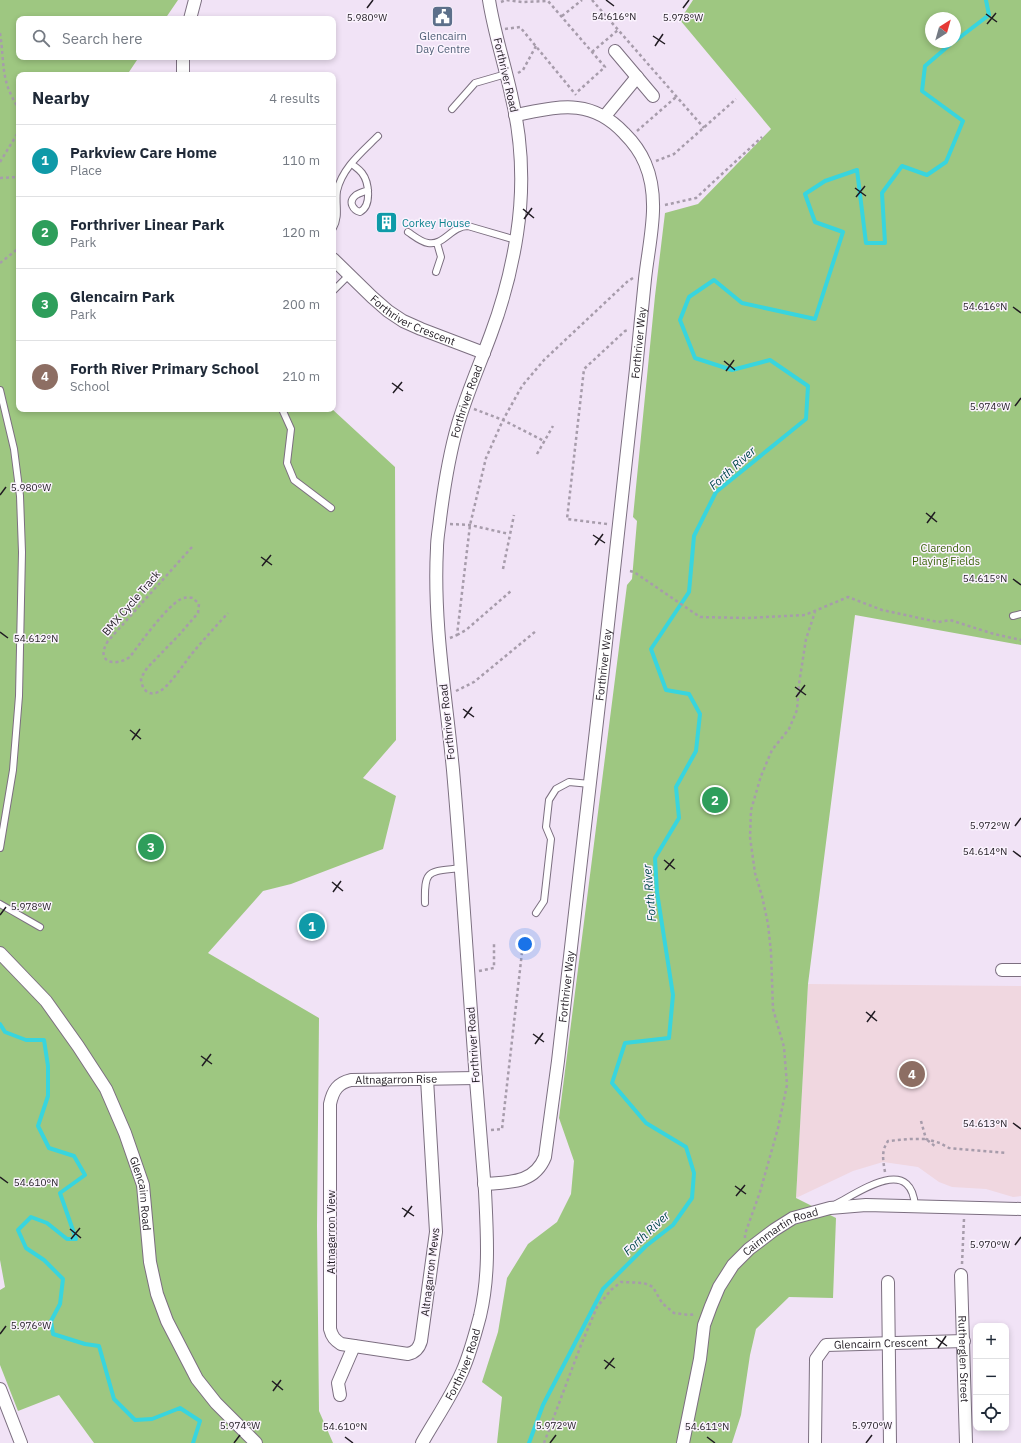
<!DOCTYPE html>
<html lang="en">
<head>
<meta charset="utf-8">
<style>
  :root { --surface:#fff; --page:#f6f6f7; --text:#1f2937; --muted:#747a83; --line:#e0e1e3; --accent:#b54f23 }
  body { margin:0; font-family:"IBM Plex Sans",sans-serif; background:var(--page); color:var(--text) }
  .controls { position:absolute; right:12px; bottom:12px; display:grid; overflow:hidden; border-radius:8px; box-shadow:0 2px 6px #0003 }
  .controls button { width:36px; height:36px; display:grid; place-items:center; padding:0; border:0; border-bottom:1px solid var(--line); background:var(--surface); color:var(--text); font:20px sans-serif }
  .compass { position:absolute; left:925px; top:12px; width:36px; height:36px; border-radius:50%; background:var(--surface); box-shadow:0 2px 6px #0003; rotate:37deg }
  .you { position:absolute; left:525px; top:944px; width:14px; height:14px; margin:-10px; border:3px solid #fff; border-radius:50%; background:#1a73e8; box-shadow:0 0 0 6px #1a73e833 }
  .badge { display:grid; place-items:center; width:26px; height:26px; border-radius:50%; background:var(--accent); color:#fff; font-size:13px; font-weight:700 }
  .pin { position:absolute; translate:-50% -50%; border:2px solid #fff; box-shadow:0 1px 4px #0006 }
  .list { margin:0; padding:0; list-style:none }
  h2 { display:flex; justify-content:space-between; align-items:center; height:52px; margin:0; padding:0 16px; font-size:17px }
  h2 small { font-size:13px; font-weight:400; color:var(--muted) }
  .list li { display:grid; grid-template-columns:26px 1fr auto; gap:12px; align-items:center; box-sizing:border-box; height:72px; padding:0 16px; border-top:1px solid var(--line) }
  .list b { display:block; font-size:15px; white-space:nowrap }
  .list p { margin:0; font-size:13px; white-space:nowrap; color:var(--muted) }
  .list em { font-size:13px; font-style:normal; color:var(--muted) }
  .icon { flex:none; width:22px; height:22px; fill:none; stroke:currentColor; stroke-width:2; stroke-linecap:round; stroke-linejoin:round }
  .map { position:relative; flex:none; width:1021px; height:1443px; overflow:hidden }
  .search { position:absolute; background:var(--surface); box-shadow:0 2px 6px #0003; left:16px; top:16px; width:320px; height:44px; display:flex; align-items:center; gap:10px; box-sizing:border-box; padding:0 14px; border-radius:8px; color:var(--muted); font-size:15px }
  .panel { position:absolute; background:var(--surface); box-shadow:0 2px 6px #0003; left:16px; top:72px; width:320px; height:340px; border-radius:8px }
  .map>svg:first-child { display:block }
</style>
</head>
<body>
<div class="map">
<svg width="1021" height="1443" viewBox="0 0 1021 1443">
  <rect width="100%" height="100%" fill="#f1e3f6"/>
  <!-- education -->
  <path fill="#f0d7e0" d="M808,984L1021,986V1196L1013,1197L986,1189L952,1187L939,1182L918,1167L883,1162L853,1171L796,1198Z"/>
  <!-- green -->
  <path fill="#9ec781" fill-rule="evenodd" d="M0,0H178L165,19H19V57H139L127,75H19V409H332L395,467L396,740L363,778L396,796L383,849L291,884L263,891L208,953L319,1018L317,1226L319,1411L333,1443H94L59,1395L18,1411L0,1365V1290L5,1287L0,1260Z
    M693,0H1021V645L855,615L808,984L796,1198L836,1218L833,1298L789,1297L756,1329L750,1355L741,1415L732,1443H497L502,1397L482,1382L498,1332L507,1278L528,1244L557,1222L571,1194L574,1161L559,1118L627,585L632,579L637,521L633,517L655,296L665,213L698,204L771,129L680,20ZM931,18H955V42H931Z"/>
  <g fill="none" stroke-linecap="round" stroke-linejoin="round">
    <!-- stream -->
    <path stroke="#38d5de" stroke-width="4" d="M955,41L989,15L986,0
      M0,1024L5,1032L26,1040H44L48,1066V1096L38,1126L49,1148L74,1156L85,1175L60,1193L76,1239H67L47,1223L31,1217L18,1230L26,1248L44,1260L63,1279L60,1304L51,1321L53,1334L85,1344L99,1346L114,1399L135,1420L152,1419L180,1408L200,1421L193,1443
      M529,1443L543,1405L603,1289L646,1246L673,1225L692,1198L694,1173L686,1147L646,1123L612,1083L625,1043L669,1038L673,995L657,892L655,858L679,818L676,787L696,751L700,714L689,694L666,690L651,649L689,592L694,536L716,492L806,419L808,386L770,360L732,370L695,358L680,320L689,297L714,280L742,303L815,319L843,232L815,222L805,194L825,181L857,170L866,243H885L882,193L902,166L927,175L946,162L963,121L922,91L925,66L953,42"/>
    <defs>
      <path id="lane" d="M452,109L475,83L506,74
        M352,164C355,167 359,169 362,173C369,182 372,206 360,212C353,210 348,202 355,196C358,193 364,192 368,190
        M333,228C340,216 335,204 337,191C342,168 362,152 378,136
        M408,232C414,236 421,242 428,243C444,246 451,226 468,226L516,240
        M436,272L441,257L437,243
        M333,291L349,275
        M0,390L14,449L20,496L22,552L19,696L13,770L0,848
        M282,409L291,429L287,463L294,480L331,508
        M1013,616L1021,614
        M425,903C424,868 429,872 461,868
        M0,904L40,927
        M536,913L544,901L551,839L546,827L549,800L556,789L569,782L590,784
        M836,1204C861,1191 911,1155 915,1206"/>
      <g id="street">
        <path d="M190,19L195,0"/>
        <path d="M615,51L653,96"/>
        <path d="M183,75V57"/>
        <path d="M605,116L637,77"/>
        <path id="s1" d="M333,259L372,297L388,311L403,321L421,329L484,353"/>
        <path id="s2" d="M0,953L46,1001L78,1046L106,1089L125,1133L143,1185L150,1262L157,1294L167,1321L197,1379L216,1403L256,1443"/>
        <path d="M1002,970H1021"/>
        <path id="s3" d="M427,1079L436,1232L421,1341C419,1348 416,1352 408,1354L341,1344C335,1340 332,1337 330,1329V1104C333,1090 338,1083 351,1080L476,1078"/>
        <path id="s4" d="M484,1184C509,1182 534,1184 545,1157L558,1061C584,830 612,600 636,369C639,339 642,309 645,279C649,241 661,200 645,163C640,151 633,142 624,133C590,97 558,107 515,115"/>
        <path id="s5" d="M961,1275L966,1443"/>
        <path d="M888,1282L890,1443"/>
        <path d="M0,1389L21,1443"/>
        <path d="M340,1395L338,1383L354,1346"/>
        <path id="s6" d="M422,1443C435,1420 451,1397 462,1372C470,1354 475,1335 480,1316C490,1274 487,1233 485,1191C482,1154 479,1117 476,1080C468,976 462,873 453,770C446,696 433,623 437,548C437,538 439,529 440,519C444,487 449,455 458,424C467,393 480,364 491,334C503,302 512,267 517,234C524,188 522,139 511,94C504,62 494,32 489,0"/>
        <path id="s7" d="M683,1443L700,1359L704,1325L711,1306L719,1287L733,1265L749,1249L774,1230L793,1218L830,1208L866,1205L1021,1209"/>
        <path id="s8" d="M815,1443L816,1359L826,1345L964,1341"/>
      </g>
    </defs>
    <!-- lane casing -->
    <use href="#lane" stroke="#7c6f80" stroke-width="8"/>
    <!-- street casing -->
    <use href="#street" stroke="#7c6f80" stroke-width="14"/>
    <!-- path -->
    <path stroke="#a79cab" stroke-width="2.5" stroke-dasharray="3 3" stroke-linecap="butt" d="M592,0L704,128
      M501,2L506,0L522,2L548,1L605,67L576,93
      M562,16L582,0
      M505,29L520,27L576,95
      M0,33C5,65 0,80 19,109
      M592,52L618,30
      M518,73L523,70L536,46
      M637,131L676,97
      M656,161L674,154L736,99
      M0,162L19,131
      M0,178L19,177
      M665,205L696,198L762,137
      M0,263L19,248
      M474,409L503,420L544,441
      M537,454L553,426
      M450,524L470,525L509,534
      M607,524L567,519L584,369L625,331L628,330
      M192,547L108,641C95,661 113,668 130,657C140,643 167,606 181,599C185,597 189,597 193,598L199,604L198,613L179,635L147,668L141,678C141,688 148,697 158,692C169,688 186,660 195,650C206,637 217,625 228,613
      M503,569L514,515
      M630,571L634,572L700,617L747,618L805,615L848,597L882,610L938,622L950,620L994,634L1021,640
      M457,635L466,630L511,591
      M450,638L457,635L470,525L486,458L503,420L522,386L544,360L628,281L633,278
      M456,691L474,682L536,631
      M479,971L494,968V943
      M921,1121L926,1139L940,1143L949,1148L1006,1153
      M491,1130L502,1129L522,952
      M885,1172C883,1160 881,1151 888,1141L910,1139H926L936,1147
      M745,1238V1234L760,1192L778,1128L787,1085L784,1047L773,1009L771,952L768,924L762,896L755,873L750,837L751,810L761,776L772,750L789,729L797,710L799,684L806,639L815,612
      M962,1264L964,1219
      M544,1443L581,1345L597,1307L611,1290L621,1282L644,1283L653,1287L662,1303L674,1313L689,1315L696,1314"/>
    <!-- lane -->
    <use href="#lane" stroke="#fff" stroke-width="6"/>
    <!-- street -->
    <use href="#street" stroke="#fff" stroke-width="12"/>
  </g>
  <!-- ticks -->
  <path fill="none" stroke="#201b22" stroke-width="1.5" d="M606,0L614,6M367,8L373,0M683,8L689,0M986,14L997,22M987,24L996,13M653,36L665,44M655,46L663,34M855,188L866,196M856,197L865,186M523,209L534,218M524,219L532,208M1013,307L1021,313M724,361L735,370M726,371L734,360M392,383L403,391M393,393L402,382M1015,406L1021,398M0,495L6,487M926,513L937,522M927,523L935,512M593,535L605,543M595,545L603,534M261,557L272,565M262,566L271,555M1013,579L1021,585M0,632L8,638M795,687L806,695M796,697L805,685M463,709L474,717M464,718L472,707M130,730L141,739M132,740L140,729M1015,826L1021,818M1013,851L1021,857M664,860L675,869M665,870L674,859M332,882L343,891M333,892L341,881M0,915L6,907M866,1012L877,1021M867,1022L875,1011M533,1034L544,1042M535,1044L543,1033M201,1056L212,1064M202,1066L211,1054M1013,1123L1021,1129M0,1177L8,1183M735,1186L746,1194M736,1196L745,1185M402,1208L414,1216M404,1217L412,1206M70,1229L81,1238M71,1239L80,1228M1015,1245L1021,1237M0,1334L6,1326M936,1338L947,1346M938,1348L946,1336M604,1360L615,1368M605,1369L614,1358M272,1381L283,1390M273,1391L281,1380M345,1437L353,1443M707,1437L715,1443M234,1443L240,1435M550,1443L556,1435M866,1443L872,1435"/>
  <!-- icons -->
  <defs>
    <symbol id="civic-square" viewBox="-11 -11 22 22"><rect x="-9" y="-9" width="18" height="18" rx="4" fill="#5c6f8a" stroke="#fbf3fe"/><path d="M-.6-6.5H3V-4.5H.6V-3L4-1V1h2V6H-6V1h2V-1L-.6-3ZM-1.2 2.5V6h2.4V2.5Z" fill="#fff"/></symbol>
    <symbol id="building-square" viewBox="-11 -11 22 22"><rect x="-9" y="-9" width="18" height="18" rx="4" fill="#0f9aa8" stroke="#fbf3fe"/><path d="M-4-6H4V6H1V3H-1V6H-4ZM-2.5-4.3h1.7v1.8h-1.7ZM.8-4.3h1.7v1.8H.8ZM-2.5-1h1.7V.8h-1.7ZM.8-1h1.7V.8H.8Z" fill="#fff"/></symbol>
  </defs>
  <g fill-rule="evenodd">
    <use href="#civic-square" x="430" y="4" width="25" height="25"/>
    <use href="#building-square" x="374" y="210" width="25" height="25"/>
  </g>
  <g text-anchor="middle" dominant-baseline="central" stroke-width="3" stroke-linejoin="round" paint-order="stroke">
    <!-- service labels -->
    <g font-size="11" fill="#4e5e75" stroke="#fbf3fe">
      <text x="443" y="36">Glencairn<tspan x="443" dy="13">Day Centre</tspan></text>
    </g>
    <!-- street labels -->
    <g font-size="11" fill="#201b22" stroke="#fbf3fe">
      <text transform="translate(506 75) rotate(77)">Forthriver Road</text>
      <text stroke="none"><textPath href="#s1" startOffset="102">Forthriver Crescent</textPath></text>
      <text stroke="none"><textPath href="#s4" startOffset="891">Forthriver Way</textPath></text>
      <text stroke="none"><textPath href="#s6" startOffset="1061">Forthriver Road</textPath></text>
      <text transform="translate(131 603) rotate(-49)">BMX Cycle Track</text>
      <text stroke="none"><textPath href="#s4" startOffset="567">Forthriver Way</textPath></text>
      <text transform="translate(447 722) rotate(-96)">Forthriver Road</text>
      <text stroke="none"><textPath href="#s4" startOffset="243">Forthriver Way</textPath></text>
      <text transform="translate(473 1045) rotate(-94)">Forthriver Road</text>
      <text stroke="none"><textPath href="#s3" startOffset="674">Altnagarron Rise</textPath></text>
      <text stroke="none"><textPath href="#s2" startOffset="284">Glencairn Road</textPath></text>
      <text transform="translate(331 1232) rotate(-90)">Altnagarron View</text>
      <text stroke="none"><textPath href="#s7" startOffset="246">Cairnmartin Road</textPath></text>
      <text transform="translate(430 1272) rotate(-83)">Altnagarron Mews</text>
      <text stroke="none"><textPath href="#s8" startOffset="156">Glencairn Crescent</textPath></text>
      <text stroke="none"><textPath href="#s5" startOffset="84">Rutherglen Street</textPath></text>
      <text stroke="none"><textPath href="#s6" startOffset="89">Forthriver Road</textPath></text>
    </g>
    <!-- culture labels -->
    <g font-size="11" fill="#0d838f" stroke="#fbf3fe" text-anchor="start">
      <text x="402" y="223">Corkey House</text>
    </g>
    <!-- park labels -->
    <g font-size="11" fill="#386307" stroke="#fbf3fe">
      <text x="946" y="548">Clarendon<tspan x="946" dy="13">Playing Fields</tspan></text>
    </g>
    <!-- water labels -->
    <g font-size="12" font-style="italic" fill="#01484c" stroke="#fbf3fe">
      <text transform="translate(732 468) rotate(-42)">Forth River</text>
      <text transform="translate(649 893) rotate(-95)">Forth River</text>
      <text transform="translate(646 1233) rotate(-43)">Forth River</text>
    </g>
  </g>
  <g font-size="10" text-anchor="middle" fill="#201b22" stroke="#fbf3fe" stroke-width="3" stroke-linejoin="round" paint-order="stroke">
    <text x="614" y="20">54.616°N</text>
    <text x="367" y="21">5.980°W</text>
    <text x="683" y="21">5.978°W</text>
    <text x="985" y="310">54.616°N</text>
    <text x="990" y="410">5.974°W</text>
    <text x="31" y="491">5.980°W</text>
    <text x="985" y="582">54.615°N</text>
    <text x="36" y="642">54.612°N</text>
    <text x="990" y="829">5.972°W</text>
    <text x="985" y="855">54.614°N</text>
    <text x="31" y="910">5.978°W</text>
    <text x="985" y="1127">54.613°N</text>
    <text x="36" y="1186">54.610°N</text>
    <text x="990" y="1248">5.970°W</text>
    <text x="31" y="1329">5.976°W</text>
    <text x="240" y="1429">5.974°W</text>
    <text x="556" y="1429">5.972°W</text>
    <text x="872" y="1429">5.970°W</text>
    <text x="345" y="1430">54.610°N</text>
    <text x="707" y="1430">54.611°N</text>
  </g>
</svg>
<div class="controls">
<button>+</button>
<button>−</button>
<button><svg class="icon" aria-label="locate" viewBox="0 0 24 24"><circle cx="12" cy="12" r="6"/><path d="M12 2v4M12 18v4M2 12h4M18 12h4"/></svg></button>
</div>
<svg class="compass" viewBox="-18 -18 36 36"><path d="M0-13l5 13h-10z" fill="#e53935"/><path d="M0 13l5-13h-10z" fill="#747a83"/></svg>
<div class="you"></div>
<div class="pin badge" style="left:312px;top:926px;background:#0f9aa8">1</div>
<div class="pin badge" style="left:715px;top:800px;background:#2e9e5b">2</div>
<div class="pin badge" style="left:151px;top:847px;background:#2e9e5b">3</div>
<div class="pin badge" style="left:912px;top:1074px;background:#8d6e63">4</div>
<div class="search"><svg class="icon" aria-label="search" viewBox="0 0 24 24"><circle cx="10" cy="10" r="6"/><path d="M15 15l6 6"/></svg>Search here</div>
<section class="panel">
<h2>Nearby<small>4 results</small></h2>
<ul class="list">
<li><span class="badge" style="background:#0f9aa8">1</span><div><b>Parkview Care Home</b><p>Place</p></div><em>110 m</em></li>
<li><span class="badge" style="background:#2e9e5b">2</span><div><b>Forthriver Linear Park</b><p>Park</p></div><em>120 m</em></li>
<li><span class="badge" style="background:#2e9e5b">3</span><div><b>Glencairn Park</b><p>Park</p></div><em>200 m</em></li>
<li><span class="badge" style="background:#8d6e63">4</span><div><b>Forth River Primary School</b><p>School</p></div><em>210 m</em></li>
</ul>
</section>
</div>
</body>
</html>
